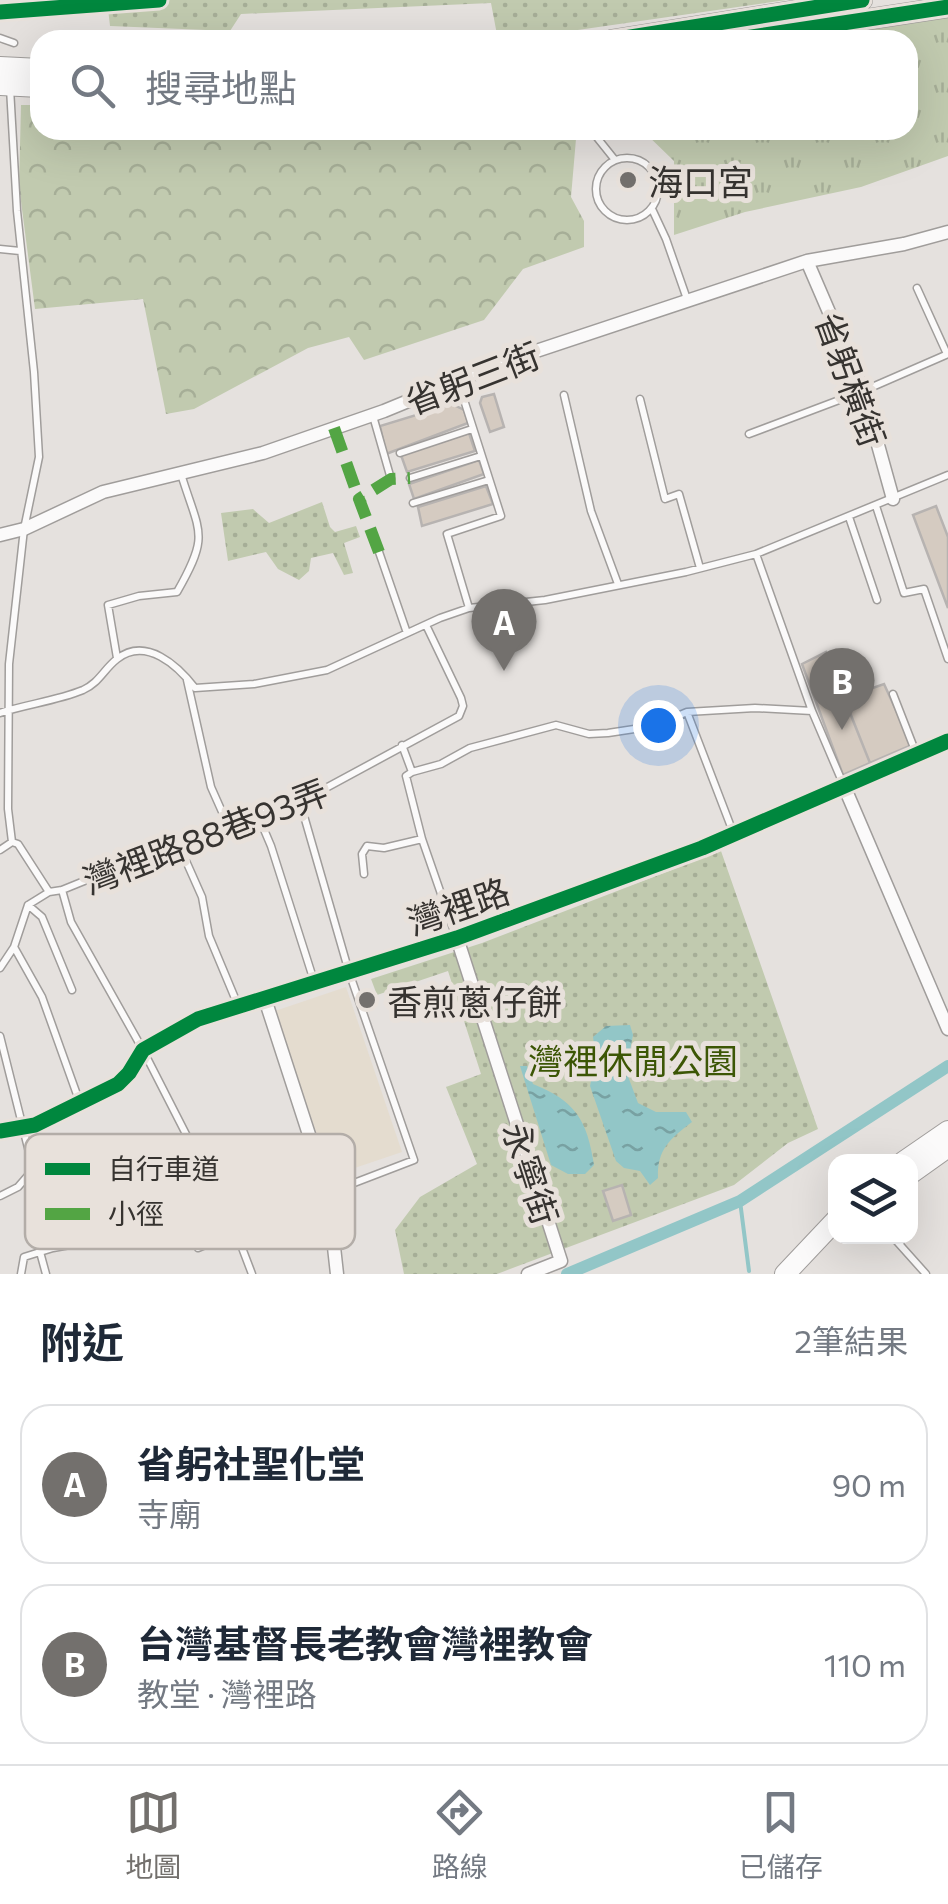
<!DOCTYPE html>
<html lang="zh-TW">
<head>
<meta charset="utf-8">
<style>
  :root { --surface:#fff; --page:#f2f2f3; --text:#1f2937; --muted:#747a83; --line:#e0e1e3; --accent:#73706d }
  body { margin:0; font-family:Commissioner,"Noto Sans TC",sans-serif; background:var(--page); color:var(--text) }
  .controls { position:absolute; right:30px; bottom:30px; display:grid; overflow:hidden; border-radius:20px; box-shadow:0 10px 40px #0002 }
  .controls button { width:90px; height:90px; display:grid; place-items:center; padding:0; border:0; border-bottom:2px solid var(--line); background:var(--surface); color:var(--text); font:50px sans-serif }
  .you { position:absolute; left:658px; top:725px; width:35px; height:35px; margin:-25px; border:8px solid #fff; border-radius:50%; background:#1a73e8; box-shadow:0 0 0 15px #1a73e833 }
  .badge { display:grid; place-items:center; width:65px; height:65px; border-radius:50%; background:var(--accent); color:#fff; font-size:32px; font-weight:700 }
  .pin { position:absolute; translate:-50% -82px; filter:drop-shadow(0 2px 5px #0008) }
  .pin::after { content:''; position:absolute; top:52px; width:35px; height:30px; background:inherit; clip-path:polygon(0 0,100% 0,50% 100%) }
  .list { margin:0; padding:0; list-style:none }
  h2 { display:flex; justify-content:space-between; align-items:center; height:130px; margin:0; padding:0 40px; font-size:42px }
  h2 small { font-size:32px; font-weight:400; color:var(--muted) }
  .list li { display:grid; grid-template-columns:65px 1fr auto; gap:30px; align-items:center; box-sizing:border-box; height:160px; margin:0 20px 20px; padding:0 20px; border:2px solid var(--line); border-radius:30px }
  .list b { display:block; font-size:38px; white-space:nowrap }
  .list p { margin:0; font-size:32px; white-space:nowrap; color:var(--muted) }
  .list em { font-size:32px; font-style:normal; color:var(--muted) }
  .icon { flex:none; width:55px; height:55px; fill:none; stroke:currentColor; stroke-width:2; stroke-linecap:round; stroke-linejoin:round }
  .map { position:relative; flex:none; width:948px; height:1274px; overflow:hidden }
  .search { position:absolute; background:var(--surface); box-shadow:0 10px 40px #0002; left:30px; right:30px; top:30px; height:110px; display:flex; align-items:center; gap:25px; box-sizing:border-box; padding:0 35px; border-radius:30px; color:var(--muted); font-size:38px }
  .sheet { height:490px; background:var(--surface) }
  nav { display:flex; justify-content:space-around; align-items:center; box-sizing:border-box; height:140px; border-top:2px solid var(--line); background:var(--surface); font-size:28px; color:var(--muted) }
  nav a { display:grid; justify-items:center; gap:5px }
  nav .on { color:var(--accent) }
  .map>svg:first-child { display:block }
</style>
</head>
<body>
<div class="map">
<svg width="948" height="1274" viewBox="0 0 948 1274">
  <defs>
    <pattern id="grass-tufts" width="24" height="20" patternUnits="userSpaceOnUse" patternTransform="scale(2.5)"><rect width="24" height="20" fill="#c1caaf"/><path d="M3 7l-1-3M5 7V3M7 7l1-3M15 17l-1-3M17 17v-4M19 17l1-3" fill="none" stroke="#a6ae97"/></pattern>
    <pattern id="forest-crowns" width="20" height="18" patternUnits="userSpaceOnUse" patternTransform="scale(2.5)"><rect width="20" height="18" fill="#c1caaf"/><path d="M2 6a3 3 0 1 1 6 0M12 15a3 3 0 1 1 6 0" fill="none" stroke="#a6ae97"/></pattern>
    <pattern id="park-dots" width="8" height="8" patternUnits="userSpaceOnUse" patternTransform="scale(2.5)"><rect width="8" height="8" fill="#c1caaf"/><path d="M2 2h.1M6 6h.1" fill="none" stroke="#a6ae97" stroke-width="1.8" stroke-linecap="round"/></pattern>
    <pattern id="water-ripples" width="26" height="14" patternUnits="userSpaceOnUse" patternTransform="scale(2.5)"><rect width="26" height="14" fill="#92c6c7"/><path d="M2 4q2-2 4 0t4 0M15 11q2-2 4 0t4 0" fill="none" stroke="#78a1a2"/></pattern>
  </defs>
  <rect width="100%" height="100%" fill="#e5e1de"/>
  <!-- commercial -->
  <path fill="#e4dccf" d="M346,987L402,1152L331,1176L275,1011Z"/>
  <!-- grass -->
  <path fill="url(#grass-tufts)" d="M948,14V156L861,187L745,212L674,235V161L642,130H908V40H787Z"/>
  <!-- forest -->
  <path fill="url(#forest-crowns)" d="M21,105H40V130H568L576,139L571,197L584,221V247L523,269L484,320L364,360L349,337L308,348L194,409L166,414L143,299L35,309L19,186Z"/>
  <!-- park -->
  <path fill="url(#park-dots)" d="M107,0H786L508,40H498L491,3L241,14L230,31L110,26Z
    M322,502L330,527L335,532L356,526L360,537L344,543L353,573L344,575L333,553L311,558L309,571L299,580L278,569L266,552L228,561L221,513L253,509L269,523Z
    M721,851L818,1129L788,1143L734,1185L497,1274H404L395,1230L420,1197L477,1164L446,1087L481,1074L448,971L377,995L371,979L482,943Z"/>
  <!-- water -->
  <path fill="url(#water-ripples)" d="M630,1025L633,1035L626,1071L638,1103L656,1112H686L692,1122C670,1139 657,1149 658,1178L650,1185L640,1171L624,1168L616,1161L590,1086L596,1057L593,1037L606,1026Z
    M520,1066H527L533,1084C575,1101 587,1119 594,1165L585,1174H568L551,1165Z"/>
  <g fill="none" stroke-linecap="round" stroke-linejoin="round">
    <!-- stream -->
    <path stroke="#92c6c7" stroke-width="4" d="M740,1201L749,1271"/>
    <!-- canal -->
    <path stroke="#92c6c7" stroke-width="12" d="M567,1274L740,1201L948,1066"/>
  </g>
  <!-- building -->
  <path fill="#d5cbc1" stroke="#b7b3b1" stroke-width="2.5" d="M494,394L504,427L490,432L480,403L482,397Z
    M452,404L464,410L468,423L386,454L380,426Z
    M469,433L475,451L407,472L401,455Z
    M479,460L484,474L414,499L409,484Z
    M486,486L493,504L422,526L418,507Z
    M936,506L948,537V608L913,515Z
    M826,652L870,763L843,775L802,664Z
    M884,684L912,745L870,763L844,698Z
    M622,1185L631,1215L613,1221L603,1191Z"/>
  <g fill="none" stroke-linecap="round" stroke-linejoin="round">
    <defs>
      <path id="service" d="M0,38L14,43
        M591,130L615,160
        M596 189a31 31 0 1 1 62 0a31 31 0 1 1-62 0Z
        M652,209L666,239L687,299
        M0,249L20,251
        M917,288L947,354
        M458,381L501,516L447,534L469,608
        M564,395L591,511L618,584
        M640,399L665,499L679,494L700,568
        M373,416L391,479
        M749,434L863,391L948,354
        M400,453L472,429
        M410,478L481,456
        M413,503L489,480
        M876,506L904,593L924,589L948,659
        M849,517L877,600
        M379,552L407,633
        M756,554L812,711L844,786
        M117,658L108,605L139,596L177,592C210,534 200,535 181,474
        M187,680L211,787L227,823
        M893,694L916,753
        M687,712L733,832
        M0,713C27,704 56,701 83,690C99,683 104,669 117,659C146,636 178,666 195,688L254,684L327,670L440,618L469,608L545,600L686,572L756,554L948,475
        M402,745L412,772L406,776L422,839L456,937
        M412,772L441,764L470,748L556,725L589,734L608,733L654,726L687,712L755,708L812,711
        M300,802L349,972L414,1160L328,1193
        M257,813L271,846L314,981
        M12,842L18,844L49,892
        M178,843L202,897L209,936L237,1003
        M0,850L12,842L8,809L9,664L24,529L39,457L34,372L17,211L10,88
        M364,874L362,854L367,846L384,848L422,839
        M62,890L71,922L143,1050L236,1232L252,1274
        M28,905L42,917L72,990
        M14,947L42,997L80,1103
        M0,968L14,947L28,905L49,892L62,890L227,823L300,802L459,716L463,706L461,698L426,625
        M0,1036L53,1248L40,1252L46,1274
        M135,1181C154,1168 178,1167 195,1152
        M0,1196L18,1187L31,1172
        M892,1236L926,1274
        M53,1248L159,1229L179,1221L176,1210L192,1192L208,1183
        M198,1248L236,1232
        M21,1274L24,1257L40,1252"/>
      <path id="minor" d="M807,261L863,391L893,499
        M0,535L24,529L103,492L263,453L384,411L503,362L807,261L904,244L948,232
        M844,786L948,1029
        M457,938L561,1261L528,1274
        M264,996L328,1193L337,1274"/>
      <path id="tertiary" d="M0,1131L35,1125L118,1084L129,1073L143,1050L198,1019L457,938L702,848L948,741"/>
      <path id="primary" d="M612,40L862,0
        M732,40L948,7
        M0,67L40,69
        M0,85L40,87
        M903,1162L948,1131
        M910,1174L948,1147
        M785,1274L836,1220"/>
    </defs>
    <!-- service casing -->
    <use href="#service" stroke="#a09d9b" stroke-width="9"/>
    <!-- minor casing -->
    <use href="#minor" stroke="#a09d9b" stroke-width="15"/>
    <!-- tertiary casing -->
    <use href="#tertiary" stroke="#a09d9b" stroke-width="18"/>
    <!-- primary casing -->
    <use href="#primary" stroke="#a09d9b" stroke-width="22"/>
    <!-- service -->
    <use href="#service" stroke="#fbfafa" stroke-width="6"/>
    <!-- minor -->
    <use href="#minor" stroke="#fbfafa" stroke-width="12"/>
    <!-- tertiary -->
    <use href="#tertiary" stroke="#fbfafa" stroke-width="15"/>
    <!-- primary -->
    <use href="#primary" stroke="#fbfafa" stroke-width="20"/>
    <!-- quiet -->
    <path stroke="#53a544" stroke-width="12" stroke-dasharray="25 12" stroke-linecap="butt" d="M334,428L359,499
      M379,552L359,499L391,479L410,478"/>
    <defs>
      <path id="cycleway" d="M0,12L159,0
        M612,40L862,0
        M732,40L948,7
        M0,1131L35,1125L118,1084L129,1073L143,1050L198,1019L457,938L702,848L948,741"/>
    </defs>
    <!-- cycleway casing -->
    <use href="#cycleway" stroke="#e8e1db" stroke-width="21"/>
    <!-- cycleway -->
    <use href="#cycleway" stroke="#00873e" stroke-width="15"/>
  </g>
  <!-- markers -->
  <g fill="#73706d" stroke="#e8e1db" stroke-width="4">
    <circle cx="628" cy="180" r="10"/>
    <circle cx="367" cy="1000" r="10"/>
  </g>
  <g text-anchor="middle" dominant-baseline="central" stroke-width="10" stroke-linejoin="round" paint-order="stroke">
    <!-- poi labels -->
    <g font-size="35" fill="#363330" stroke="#e8e1db" text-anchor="start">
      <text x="648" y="180">海口宮</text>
      <text x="387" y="1000">香煎蔥仔餅</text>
    </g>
    <!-- street labels -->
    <g font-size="35" fill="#363330" stroke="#e8e1db">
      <text transform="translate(472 377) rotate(-21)">省躬三街</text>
      <text transform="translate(852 379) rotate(70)">省躬橫街</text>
      <text transform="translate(205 835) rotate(-21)">灣裡路88巷93弄</text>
      <text transform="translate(458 905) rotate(-19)">灣裡路</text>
      <text transform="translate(532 1173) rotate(72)">永寧街</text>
    </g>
    <!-- park labels -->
    <g font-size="35" fill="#3c5605" stroke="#e8e1db">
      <text x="633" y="1059">灣裡休閒公園</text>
    </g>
  </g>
  <!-- legend -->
  <rect x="25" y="1134" width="330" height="115" rx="15" fill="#e8e1db" stroke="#b3ada8" stroke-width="2.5"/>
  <rect x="45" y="1163" width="45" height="12" fill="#00873e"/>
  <rect x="45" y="1208" width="45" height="12" fill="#53a544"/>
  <g font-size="28" fill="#363330">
    <text x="108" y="1179">自行車道</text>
    <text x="108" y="1224">小徑</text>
  </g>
</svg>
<div class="controls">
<button><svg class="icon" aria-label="layers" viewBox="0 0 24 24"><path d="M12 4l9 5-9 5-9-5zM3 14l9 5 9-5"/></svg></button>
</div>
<div class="you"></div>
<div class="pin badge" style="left:504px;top:671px">A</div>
<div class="pin badge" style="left:842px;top:730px">B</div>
<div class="search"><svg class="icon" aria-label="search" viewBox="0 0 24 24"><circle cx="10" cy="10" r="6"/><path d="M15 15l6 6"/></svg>搜尋地點</div>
</div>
<section class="sheet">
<h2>附近<small>2筆結果</small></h2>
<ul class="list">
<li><span class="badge">A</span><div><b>省躬社聖化堂</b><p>寺廟</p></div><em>90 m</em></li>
<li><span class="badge">B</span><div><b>台灣基督長老教會灣裡教會</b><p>教堂 · 灣裡路</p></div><em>110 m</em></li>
</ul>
</section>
<nav>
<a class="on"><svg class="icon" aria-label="map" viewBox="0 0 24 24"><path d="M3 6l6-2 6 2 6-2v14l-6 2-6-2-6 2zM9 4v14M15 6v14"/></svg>地圖</a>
<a><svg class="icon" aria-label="directions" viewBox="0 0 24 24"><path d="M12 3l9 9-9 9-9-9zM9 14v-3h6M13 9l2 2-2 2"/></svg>路線</a>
<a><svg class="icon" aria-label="saved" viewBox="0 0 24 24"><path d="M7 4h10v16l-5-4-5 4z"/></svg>已儲存</a>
</nav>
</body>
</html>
